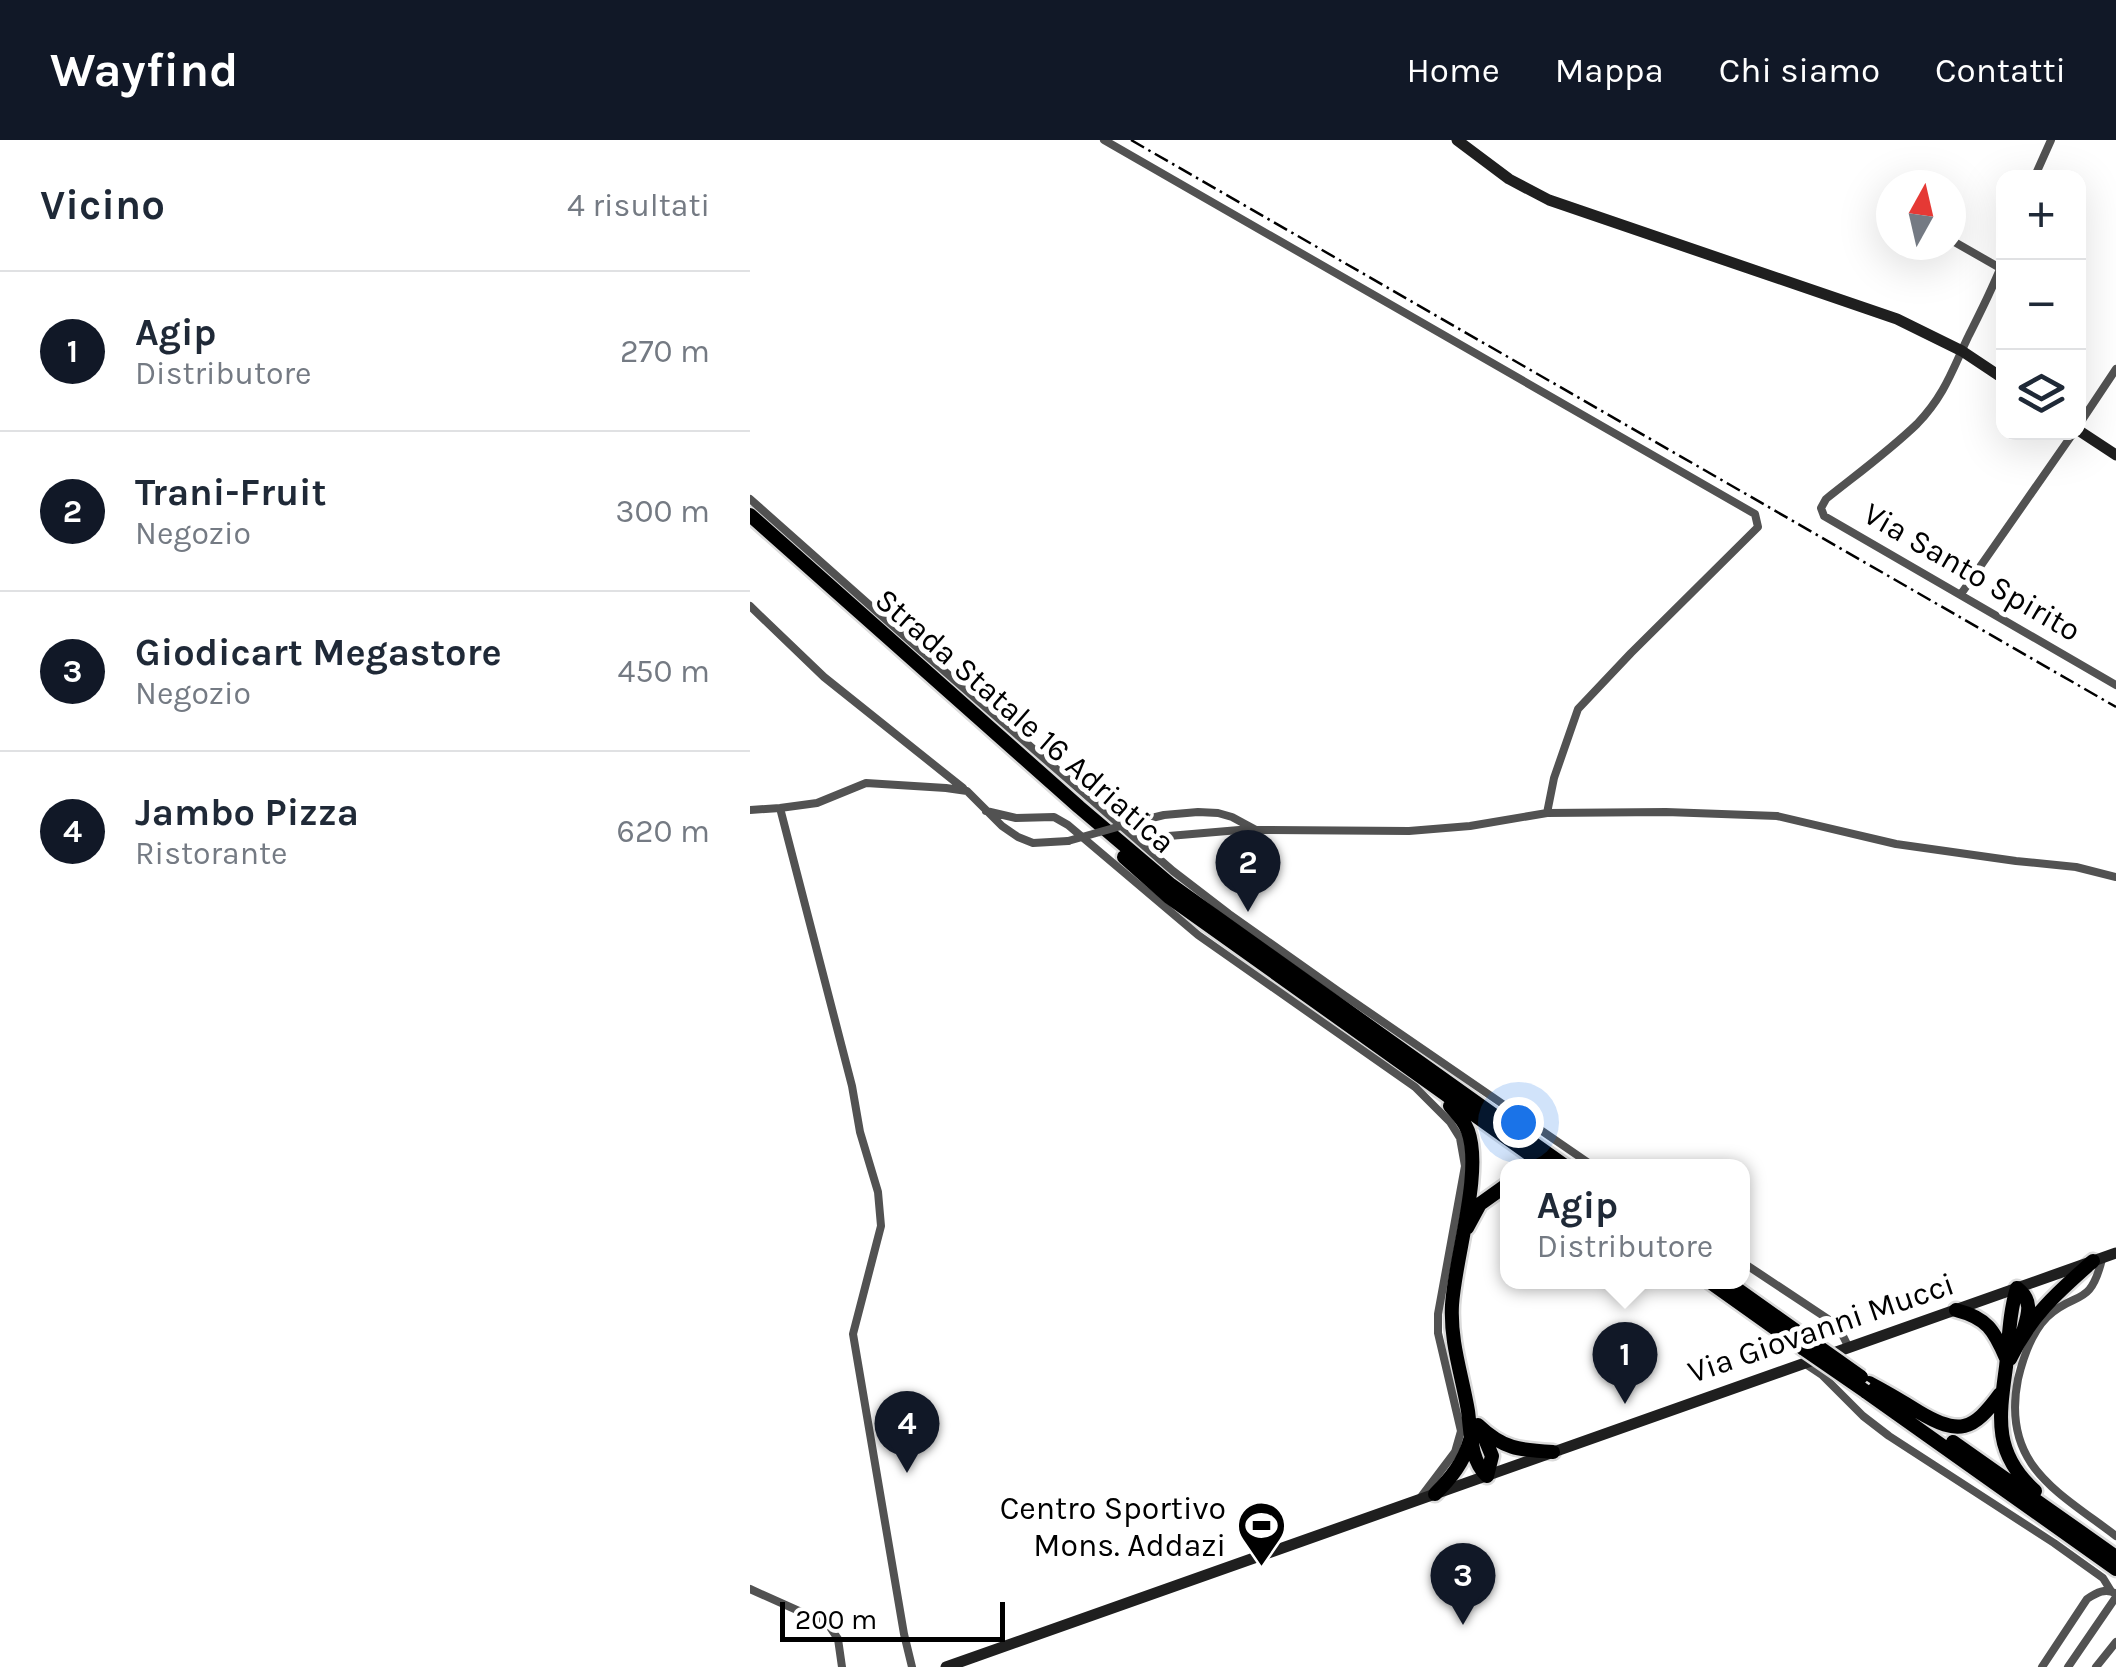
<!DOCTYPE html>
<html lang="it">
<head>
<meta charset="utf-8">
<style>
  :root { --surface:#fff; --page:#f2f2f3; --text:#1f2937; --muted:#747a83; --line:#e0e1e3; --accent:#111827 }
  body { margin:0; font-family:Karla,sans-serif; background:var(--page); color:var(--text) }
  .controls { position:absolute; right:30px; top:30px; display:grid; overflow:hidden; border-radius:20px; box-shadow:0 10px 40px #0002 }
  .controls button { width:90px; height:90px; display:grid; place-items:center; padding:0; border:0; border-bottom:2px solid var(--line); background:var(--surface); color:var(--text); font:50px sans-serif }
  .compass { position:absolute; left:1126px; top:30px; width:90px; height:90px; border-radius:50%; background:var(--surface); box-shadow:0 10px 40px #0002; rotate:8deg }
  .scale { position:absolute; left:30px; bottom:25px; width:225px; box-sizing:border-box; padding-left:10px; border:5px solid #000; border-top:0; font-size:28px; line-height:35px; white-space:nowrap; color:#000; -webkit-text-stroke:8px #fff; paint-order:stroke }
  .you { position:absolute; left:768px; top:982px; width:35px; height:35px; margin:-25px; border:8px solid #fff; border-radius:50%; background:#1a73e8; box-shadow:0 0 0 15px #1a73e833 }
  .badge { display:grid; place-items:center; width:65px; height:65px; border-radius:50%; background:var(--accent); color:#fff; font-size:32px; font-weight:700 }
  .pin { position:absolute; translate:-50% -82px; filter:drop-shadow(0 2px 5px #0008) }
  .pin::after { content:''; position:absolute; top:52px; width:35px; height:30px; background:inherit; clip-path:polygon(0 0,100% 0,50% 100%) }
  .popup { position:absolute; left:750px; top:1019px; width:250px; height:130px; box-sizing:border-box; display:grid; place-content:center; border-radius:20px; background:var(--surface); filter:drop-shadow(0 2px 8px #0005); font-size:32px; white-space:nowrap; color:var(--muted) }
  .popup b { font-size:38px; color:var(--text) }
  .popup::after { content:''; position:absolute; left:50%; top:100%; margin-left:-20px; border:20px solid transparent; border-top-color:var(--surface) }
  .list { margin:0; padding:0; list-style:none }
  h2 { display:flex; justify-content:space-between; align-items:center; height:130px; margin:0; padding:0 40px; font-size:42px }
  h2 small { font-size:32px; font-weight:400; color:var(--muted) }
  .list li { display:grid; grid-template-columns:65px 1fr auto; gap:30px; align-items:center; box-sizing:border-box; height:160px; padding:0 40px; border-top:2px solid var(--line) }
  .list b { display:block; font-size:38px; white-space:nowrap }
  .list p { margin:0; font-size:32px; white-space:nowrap; color:var(--muted) }
  .list em { font-size:32px; font-style:normal; color:var(--muted) }
  .icon { flex:none; width:55px; height:55px; fill:none; stroke:currentColor; stroke-width:2; stroke-linecap:round; stroke-linejoin:round }
  .map { position:relative; flex:none; width:1366px; height:1527px; overflow:hidden }
  header { display:flex; align-items:center; gap:60px; box-sizing:border-box; height:140px; padding:0 50px; background:var(--accent); color:#fff }
  header strong { font-size:48px }
  nav { display:flex; gap:55px; margin-inline-start:auto; font-size:35px }
  main { display:flex }
  aside { flex:1; background:var(--surface) }
  .map>svg:first-child { display:block }
</style>
</head>
<body>
<header>
<strong>Wayfind</strong>
<nav><a>Home</a><a>Mappa</a><a>Chi siamo</a><a>Contatti</a></nav>
</header>
<main>
<aside>
<h2>Vicino<small>4 risultati</small></h2>
<ul class="list">
<li><span class="badge">1</span><div><b>Agip</b><p>Distributore</p></div><em>270 m</em></li>
<li><span class="badge">2</span><div><b>Trani-Fruit</b><p>Negozio</p></div><em>300 m</em></li>
<li><span class="badge">3</span><div><b>Giodicart Megastore</b><p>Negozio</p></div><em>450 m</em></li>
<li><span class="badge">4</span><div><b>Jambo Pizza</b><p>Ristorante</p></div><em>620 m</em></li>
</ul>
</aside>
<div class="map">
<svg width="1366" height="1527" viewBox="0 0 1366 1527">
  <rect width="100%" height="100%" fill="#fff"/>
  <g fill="none" stroke-linecap="round" stroke-linejoin="round">
    <defs>
      <path id="highway" d="M0,375L329,667L421,745L815,1026
        M374,717L419,757L796,1026
        M700,966C707,974 714,980 718,991C733,1032 705,1117 702,1165C700,1202 712,1235 718,1271C721,1293 720,1320 737,1336
        M717,1088L730,1064L758,1044
        M960,1142L1054,1209
        M977,1142L1063,1203
        M1206,1170C1237,1178 1244,1190 1256,1218
        M1273,1192C1278,1175 1284,1161 1267,1148C1259,1174 1259,1200 1256,1227C1249,1278 1243,1313 1285,1351
        M1260,1219C1281,1175 1308,1152 1343,1121
        M1119,1243C1136,1252 1153,1262 1169,1272C1209,1296 1223,1291 1250,1254
        M1115,1251L1366,1429
        M728,1285C753,1309 769,1310 803,1312
        M733,1294L742,1316L737,1336
        M1203,1302L1366,1417
        M685,1354C701,1338 714,1322 720,1300"/>
    </defs>
    <!-- highway casing -->
    <use href="#highway" stroke="#dbdbdb" stroke-width="19"/>
    <!-- street -->
    <path stroke="#525252" stroke-width="8" d="M354,0L1005,374L1008,387L881,513L828,569L804,638L797,673
      M1284,38L1301,0
      M1201,100L1250,128
      M1254,119C1244,146 1231,171 1218,197C1202,231 1194,256 1167,284C1139,311 1106,335 1076,359L1071,368L1074,376L1366,545
      M1328,286L1366,229
      M0,359L168,508L423,731L479,774L588,851L843,1026
      M1211,454L1324,292
      M0,466L74,537L213,648
      M30,668L102,946L110,992L128,1052L131,1086L103,1194L154,1494L162,1527
      M0,670L30,668L67,663L116,643L196,648L217,651L252,686L268,697L283,703L318,701
      M236,671L266,678L304,677L318,685L448,795L665,947L700,982L710,998L715,1026L688,1174V1193L711,1291L705,1312L671,1357
      M385,682L414,675L448,672L468,673L482,677L506,690L659,691L720,686L797,673L916,672L1027,676L1146,704L1266,721L1326,727L1366,737
      M393,704L407,697L501,689
      M1352,1119C1340,1169 1325,1150 1297,1177C1282,1192 1273,1218 1268,1239C1251,1325 1307,1351 1366,1396
      M992,1122L1081,1181L1091,1192L1099,1208
      M1054,1223L1072,1235L1113,1276L1139,1296L1304,1403L1353,1438L1361,1451
      M0,1449L78,1484L88,1499L92,1527
      M1292,1527L1337,1459C1346,1453 1356,1447 1366,1454
      M1318,1527L1366,1457
      M1346,1527L1366,1502"/>
    <!-- secondary -->
    <path stroke="#1f1f1f" stroke-width="11" d="M707,0L759,39L799,60L1147,179L1212,211L1254,239
      M1328,290L1366,315
      M196,1527L1366,1113"/>
    <!-- highway -->
    <use href="#highway" stroke="#000" stroke-width="14"/>
    <!-- rail -->
    <path stroke="#000" stroke-width="2.5" stroke-dasharray="15 5 2.5 5" stroke-linecap="butt" d="M381,0L1366,567"/>
    <defs>
      <path id="highway-bridge" d="M1063,1203L1111,1237
        M1054,1209L1115,1251"/>
    </defs>
    <!-- highway-bridge casing -->
    <use href="#highway-bridge" stroke="#dbdbdb" stroke-width="19" stroke-linecap="butt"/>
    <!-- street-bridge -->
    <path stroke="#525252" stroke-width="8" d="M318,701L385,682"/>
    <!-- highway-bridge -->
    <use href="#highway-bridge" stroke="#000" stroke-width="14"/>
  </g>
  <!-- icons -->
  <defs>
    <symbol id="stadium-pin" viewBox="-11 -11 22 30"><path d="M0 17L-7.5 6A9.5 9.5 0 1 1 7.5 6Z" fill="#000" stroke="#fff"/><path d="M0-5a6.5 5 0 1 0 0 10a6.5 5 0 1 0 0-10ZM-3.5-1.8h7v3.6h-7Z" fill="#fff"/></symbol>
  </defs>
  <g fill-rule="evenodd">
    <use href="#stadium-pin" x="484" y="1358" width="55" height="75"/>
  </g>
  <g text-anchor="middle" dominant-baseline="central" stroke-width="10" stroke-linejoin="round" paint-order="stroke">
    <!-- street labels -->
    <g font-size="32" fill="#000" stroke="#fff">
      <text transform="translate(1222 432) rotate(30)">Via Santo Spirito</text>
      <text transform="translate(275 581) rotate(41)">Strada Statale 16 Adriatica</text>
      <text transform="translate(1071 1188) rotate(-19)">Via Giovanni Mucci</text>
    </g>
    <!-- poi labels -->
    <g font-size="32" fill="#000" stroke="#fff" text-anchor="end">
      <text x="476" y="1368">Centro Sportivo<tspan x="476" dy="37">Mons. Addazi</tspan></text>
    </g>
  </g>
</svg>
<div class="controls">
<button>+</button>
<button>−</button>
<button><svg class="icon" aria-label="layers" viewBox="0 0 24 24"><path d="M12 4l9 5-9 5-9-5zM3 14l9 5 9-5"/></svg></button>
</div>
<svg class="compass" viewBox="-18 -18 36 36"><path d="M0-13l5 13h-10z" fill="#e53935"/><path d="M0 13l5-13h-10z" fill="#747a83"/></svg>
<div class="scale">200 m</div>
<div class="you"></div>
<div class="pin badge" style="left:875px;top:1264px">1</div>
<div class="popup"><b>Agip</b>Distributore</div>
<div class="pin badge" style="left:498px;top:772px">2</div>
<div class="pin badge" style="left:713px;top:1485px">3</div>
<div class="pin badge" style="left:157px;top:1333px">4</div>
</div>
</main>
</body>
</html>
